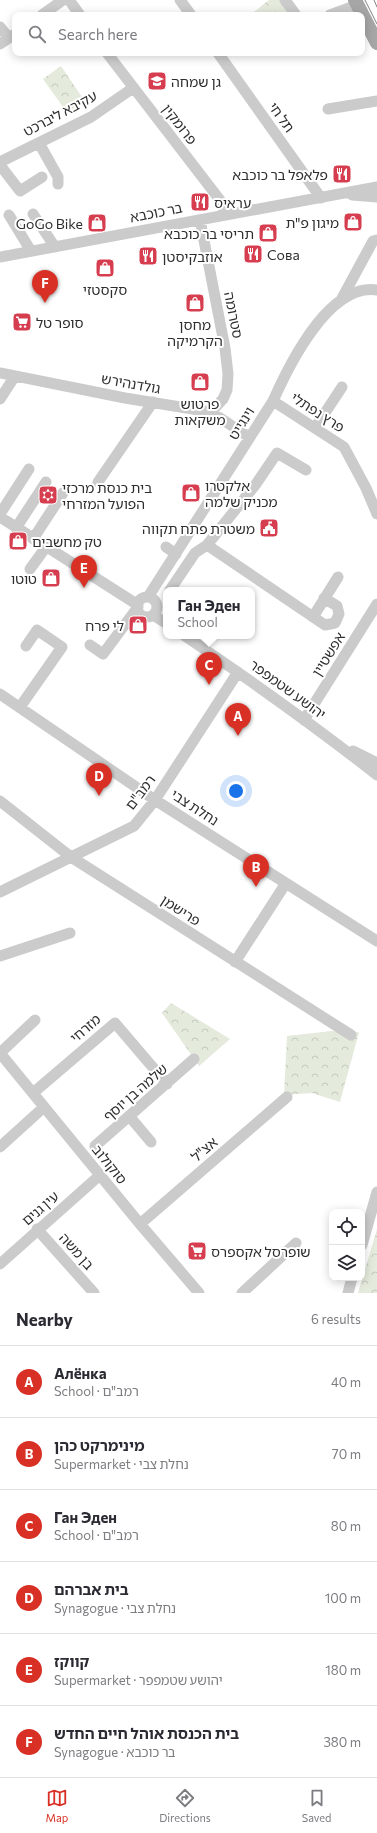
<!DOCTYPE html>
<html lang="en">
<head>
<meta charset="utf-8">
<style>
  :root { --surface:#fff; --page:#f2f2f3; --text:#2b2b33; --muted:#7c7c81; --line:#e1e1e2; --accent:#d93025 }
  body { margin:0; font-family:Commissioner,"Noto Sans Hebrew",sans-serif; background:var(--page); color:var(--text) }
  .controls { position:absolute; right:12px; bottom:12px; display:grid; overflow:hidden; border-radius:8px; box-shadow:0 2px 10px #0003 }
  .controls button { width:36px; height:36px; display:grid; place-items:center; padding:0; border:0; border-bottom:1px solid var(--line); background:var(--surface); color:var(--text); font:20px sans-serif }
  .you { position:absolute; left:236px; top:791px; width:14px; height:14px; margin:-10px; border:3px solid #fff; border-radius:50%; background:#1a73e8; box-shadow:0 0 0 6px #1a73e833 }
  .badge { display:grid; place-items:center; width:26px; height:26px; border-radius:50%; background:var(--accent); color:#fff; font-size:13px; font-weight:700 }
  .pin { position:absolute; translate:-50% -33px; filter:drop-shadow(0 1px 2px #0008) }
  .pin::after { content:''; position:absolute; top:21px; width:14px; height:12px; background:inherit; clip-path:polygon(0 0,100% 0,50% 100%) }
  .popup { position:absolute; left:163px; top:587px; width:92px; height:52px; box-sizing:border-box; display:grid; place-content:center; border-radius:8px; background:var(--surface); filter:drop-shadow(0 1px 3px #0005); font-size:13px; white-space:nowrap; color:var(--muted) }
  .popup b { font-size:15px; color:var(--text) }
  .popup::after { content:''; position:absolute; left:50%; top:100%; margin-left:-8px; border:8px solid transparent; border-top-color:var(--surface) }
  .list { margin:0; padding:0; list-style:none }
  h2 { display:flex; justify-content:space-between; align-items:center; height:52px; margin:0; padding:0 16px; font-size:17px }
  h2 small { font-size:13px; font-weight:400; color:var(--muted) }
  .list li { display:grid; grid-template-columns:26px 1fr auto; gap:12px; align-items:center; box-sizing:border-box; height:72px; padding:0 16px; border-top:1px solid var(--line) }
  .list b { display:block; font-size:15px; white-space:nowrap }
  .list p { margin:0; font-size:13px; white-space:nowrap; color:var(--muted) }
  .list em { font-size:13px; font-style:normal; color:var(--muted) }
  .icon { flex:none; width:22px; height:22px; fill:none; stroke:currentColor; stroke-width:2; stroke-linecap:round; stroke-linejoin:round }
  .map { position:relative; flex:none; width:377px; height:1293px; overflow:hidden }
  .search { position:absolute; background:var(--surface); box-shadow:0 2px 10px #0003; left:12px; right:12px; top:12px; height:44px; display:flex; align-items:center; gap:10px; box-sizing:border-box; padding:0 14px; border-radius:8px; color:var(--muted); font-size:15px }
  .sheet { height:484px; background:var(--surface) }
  nav { display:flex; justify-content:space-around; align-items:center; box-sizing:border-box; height:56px; border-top:1px solid var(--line); background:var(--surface); font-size:11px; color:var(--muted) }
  nav a { display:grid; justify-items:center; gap:2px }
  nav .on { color:var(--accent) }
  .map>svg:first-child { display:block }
</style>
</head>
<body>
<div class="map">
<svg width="377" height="1293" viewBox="0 0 377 1293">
  <defs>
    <pattern id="park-crowns" width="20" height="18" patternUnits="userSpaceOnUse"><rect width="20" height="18" fill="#e4eadc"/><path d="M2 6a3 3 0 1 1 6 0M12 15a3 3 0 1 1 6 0" fill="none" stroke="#c4c9bd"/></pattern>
  </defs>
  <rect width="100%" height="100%" fill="#fff"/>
  <!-- park -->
  <path fill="url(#park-crowns)" d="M269,0H285L295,15H256L254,12Z
    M61,66L86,103L68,114L43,79Z
    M171,1003L230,1039L199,1066L162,1013Z
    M332,1031L359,1032L340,1102L312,1093L284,1095L287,1036Z
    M377,1229V1293H358Z"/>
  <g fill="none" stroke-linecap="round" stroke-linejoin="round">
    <!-- minor -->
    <path stroke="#cbcbcb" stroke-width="11" d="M69,0L80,15
      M180,0L191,15
      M285,0L296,15
      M42,15L63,0
      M330,15L357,5
      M0,27L9,38
      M0,44L15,34
      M107,53L223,204L224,215
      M218,53L321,198
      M328,109L377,101
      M39,143L58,177V184
      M0,162L91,117L133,88
      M0,165L20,191L42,177
      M352,195L377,197
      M33,214L55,247
      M9,215L31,251
      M200,220L225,348L228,374L227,390L223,399L211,412
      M0,257L377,187
      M341,300L373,241L377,240
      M0,373L125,398L211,412L249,437
      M0,399L15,376
      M273,401L344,447L366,488L377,514
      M315,428L342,387
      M98,482L153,402
      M0,514L29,469
      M0,517L138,605
      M16,528L46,482
      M33,539L63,493
      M207,545L325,625L335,623L339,614L337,606L324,598
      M166,547L176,554
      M30,569L46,547
      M170,590L195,553L207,545L256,484L277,453L306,470
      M148,597L273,401C289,365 329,283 377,290
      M137 607a10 10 0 1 1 20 0a10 10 0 1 1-20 0Z
      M153,615L166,623
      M313,617L338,577
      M185,636C250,680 315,726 377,775
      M90,645L103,654L138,607
      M0,694L155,800L377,941
      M20,707L62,647L37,630L26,646
      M304,720L377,604
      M353,751L377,763
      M0,801L71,857L351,1035
      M0,892L134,826L155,800L238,672
      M0,956L70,933
      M235,962L286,883
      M35,1020L0,1053L140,1224L199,1293
      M33,1093L115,1023L167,1084
      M130,1117L151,1142
      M95,1146L194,1059
      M0,1147L44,1107
      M140,1224L287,1097
      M37,1229L94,1293
      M362,1245L377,1192
      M0,1264L100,1175
      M242,1293L296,1243
      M348,1293L352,1278"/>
    <!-- major -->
    <path stroke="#a6a6a6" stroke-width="14" d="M355,0L377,43"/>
    <!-- tram -->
    <path stroke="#838383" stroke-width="1" d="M365,0L377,24
      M374,0L377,7"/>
  </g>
  <!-- icons -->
  <defs>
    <symbol id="school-square" viewBox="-11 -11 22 22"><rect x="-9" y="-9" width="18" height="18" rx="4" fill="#d63e50" stroke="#fff"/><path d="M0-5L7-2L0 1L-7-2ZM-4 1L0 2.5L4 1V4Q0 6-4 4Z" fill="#fff"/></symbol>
    <symbol id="restaurant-square" viewBox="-11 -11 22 22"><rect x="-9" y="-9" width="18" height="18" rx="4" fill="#d63e50" stroke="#fff"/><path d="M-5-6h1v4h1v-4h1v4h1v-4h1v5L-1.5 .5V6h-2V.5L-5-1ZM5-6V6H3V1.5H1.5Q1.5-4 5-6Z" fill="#fff"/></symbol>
    <symbol id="shop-square" viewBox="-11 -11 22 22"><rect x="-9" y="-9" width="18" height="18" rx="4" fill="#d63e50" stroke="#fff"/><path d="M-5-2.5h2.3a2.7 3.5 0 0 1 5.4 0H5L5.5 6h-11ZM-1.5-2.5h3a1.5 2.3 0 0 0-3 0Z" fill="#fff"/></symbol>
    <symbol id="supermarket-square" viewBox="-11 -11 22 22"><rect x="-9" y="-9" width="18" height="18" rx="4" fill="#d63e50" stroke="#fff"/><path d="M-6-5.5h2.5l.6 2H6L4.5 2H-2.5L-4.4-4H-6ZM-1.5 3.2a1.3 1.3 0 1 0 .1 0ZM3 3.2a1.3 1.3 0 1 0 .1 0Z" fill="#fff"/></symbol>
    <symbol id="synagogue-square" viewBox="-11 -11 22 22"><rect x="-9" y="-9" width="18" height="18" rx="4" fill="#d63e50" stroke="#fff"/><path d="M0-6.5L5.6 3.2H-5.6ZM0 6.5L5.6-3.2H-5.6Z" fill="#fff"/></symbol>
    <symbol id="civic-square" viewBox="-11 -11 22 22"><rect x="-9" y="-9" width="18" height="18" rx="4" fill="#d63e50" stroke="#fff"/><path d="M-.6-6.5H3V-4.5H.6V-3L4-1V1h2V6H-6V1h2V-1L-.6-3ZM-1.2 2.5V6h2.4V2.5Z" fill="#fff"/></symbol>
  </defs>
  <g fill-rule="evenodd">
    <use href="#school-square" x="146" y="70" width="22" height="22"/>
    <use href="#restaurant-square" x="331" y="163" width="22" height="22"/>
    <use href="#restaurant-square" x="189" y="191" width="22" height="22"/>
    <use href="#shop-square" x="342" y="211" width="22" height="22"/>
    <use href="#shop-square" x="86" y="212" width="22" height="22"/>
    <use href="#shop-square" x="257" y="222" width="22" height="22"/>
    <use href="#restaurant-square" x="242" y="243" width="22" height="22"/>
    <use href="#restaurant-square" x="137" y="245" width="22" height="22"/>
    <use href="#shop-square" x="94" y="257" width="22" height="22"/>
    <use href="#shop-square" x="184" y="292" width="22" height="22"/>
    <use href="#supermarket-square" x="11" y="311" width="22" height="22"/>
    <use href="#shop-square" x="189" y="371" width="22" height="22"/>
    <use href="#shop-square" x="180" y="482" width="22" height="22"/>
    <use href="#synagogue-square" x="37" y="484" width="22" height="22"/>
    <use href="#civic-square" x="258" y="517" width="22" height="22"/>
    <use href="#shop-square" x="7" y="530" width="22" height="22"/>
    <use href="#shop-square" x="40" y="567" width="22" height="22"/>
    <use href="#shop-square" x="127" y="614" width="22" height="22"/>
    <use href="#supermarket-square" x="186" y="1240" width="22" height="22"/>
  </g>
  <g text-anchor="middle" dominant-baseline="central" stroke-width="4" stroke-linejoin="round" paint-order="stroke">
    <!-- poi labels -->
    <g font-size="14" fill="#2e2e2e" stroke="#fff" text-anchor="start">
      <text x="171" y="81">גן שמחה</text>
      <text x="328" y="174" text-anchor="end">פלאפל בר כוכבא</text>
      <text x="214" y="202">עראיס</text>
      <text x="339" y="222" text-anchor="end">מיגון פ"ת</text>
      <text x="83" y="223" text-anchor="end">GoGo Bike</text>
      <text x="254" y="233" text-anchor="end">תריסי בר כוכבא</text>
      <text x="267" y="254">Сова</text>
      <text x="162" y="256">אוזבקיסטן</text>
      <text x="105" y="289" text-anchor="middle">סקסטזי</text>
      <text x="36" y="322">סופר טל</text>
      <text x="195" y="324" text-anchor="middle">מחסן<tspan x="195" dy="16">הקרמיקה</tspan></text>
      <text x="200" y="403" text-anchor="middle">פרטוש<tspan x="200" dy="16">משקאות</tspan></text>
      <text x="205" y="485">אלקטרו<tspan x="205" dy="16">מכניק שלמה</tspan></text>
      <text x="62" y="487">בית כנסת מרכזי<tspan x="62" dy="16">הפועל המזרחי</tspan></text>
      <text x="255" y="528" text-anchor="end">משטרת פתח תקווה</text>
      <text x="32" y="541">טק מחשבים</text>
      <text x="37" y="578" text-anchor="end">טוטו</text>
      <text x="124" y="625" text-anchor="end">לי פרח</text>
      <text x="211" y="1251">שופרסל אקספרס</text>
    </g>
    <!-- street labels -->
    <g font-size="14" fill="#2e2e2e" stroke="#fff">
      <text transform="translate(60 113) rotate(-28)">עקיבא ליברכט</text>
      <text transform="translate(282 117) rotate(54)">תל חי</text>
      <text transform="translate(180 124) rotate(52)">פרומקין</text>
      <text transform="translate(156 212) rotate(-11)">בר כוכבא</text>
      <text transform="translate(234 315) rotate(79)">סטרומה</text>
      <text transform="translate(131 383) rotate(10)">גולדנהירש</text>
      <text transform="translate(318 412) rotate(33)">פרץ נפתלי</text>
      <text transform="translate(241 423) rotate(-58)">וינגייט</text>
      <text transform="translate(328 654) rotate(-58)">אפשטיין</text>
      <text transform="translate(288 689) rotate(36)">יהושע שטמפפר</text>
      <text transform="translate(140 792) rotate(-53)">רמב"ם</text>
      <text transform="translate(195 807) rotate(33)">נחלת צבי</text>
      <text transform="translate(181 910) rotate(33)">פרישמן</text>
      <text transform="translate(85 1028) rotate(-41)">מזרחי</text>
      <text transform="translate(135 1092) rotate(-41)">שלמה בן יוסף</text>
      <text transform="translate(204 1149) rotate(-41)">אצ"ל</text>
      <text transform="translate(110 1164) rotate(51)">סוקולוב</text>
      <text transform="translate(40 1208) rotate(-41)">עין גנים</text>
      <text transform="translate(77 1251) rotate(48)">בן משה</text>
    </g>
  </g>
</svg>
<div class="controls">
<button><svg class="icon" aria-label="locate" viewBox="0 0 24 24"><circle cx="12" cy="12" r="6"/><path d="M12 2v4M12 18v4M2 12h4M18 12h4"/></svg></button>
<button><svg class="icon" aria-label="layers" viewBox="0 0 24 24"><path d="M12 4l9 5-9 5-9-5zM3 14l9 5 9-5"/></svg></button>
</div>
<div class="you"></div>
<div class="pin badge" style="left:238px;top:736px">A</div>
<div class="pin badge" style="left:256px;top:887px">B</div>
<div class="pin badge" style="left:209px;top:685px">C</div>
<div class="popup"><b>Ган Эден</b>School</div>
<div class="pin badge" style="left:99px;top:796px">D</div>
<div class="pin badge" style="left:84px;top:588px">E</div>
<div class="pin badge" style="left:45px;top:303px">F</div>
<div class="search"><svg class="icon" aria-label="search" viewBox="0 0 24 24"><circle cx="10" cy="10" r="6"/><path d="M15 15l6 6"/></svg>Search here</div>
</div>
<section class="sheet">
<h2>Nearby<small>6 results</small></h2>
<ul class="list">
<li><span class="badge">A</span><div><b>Алёнка</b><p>School · רמב&quot;ם</p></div><em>40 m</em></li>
<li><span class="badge">B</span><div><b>מינימרקט כהן</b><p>Supermarket · נחלת צבי</p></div><em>70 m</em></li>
<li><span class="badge">C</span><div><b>Ган Эден</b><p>School · רמב&quot;ם</p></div><em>80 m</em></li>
<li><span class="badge">D</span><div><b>בית אברהם</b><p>Synagogue · נחלת צבי</p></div><em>100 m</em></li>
<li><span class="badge">E</span><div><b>קווקז</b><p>Supermarket · יהושע שטמפפר</p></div><em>180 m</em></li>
<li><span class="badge">F</span><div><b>בית הכנסת אוהל חיים החדש</b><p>Synagogue · בר כוכבא</p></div><em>380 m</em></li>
</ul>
</section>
<nav>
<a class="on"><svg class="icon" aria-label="map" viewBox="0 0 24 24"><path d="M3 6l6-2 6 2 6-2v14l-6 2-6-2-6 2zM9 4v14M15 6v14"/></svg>Map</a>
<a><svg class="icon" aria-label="directions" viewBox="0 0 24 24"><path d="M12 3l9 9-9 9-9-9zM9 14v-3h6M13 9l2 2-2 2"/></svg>Directions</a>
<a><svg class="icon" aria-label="saved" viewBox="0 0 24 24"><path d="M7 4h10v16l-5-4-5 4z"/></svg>Saved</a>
</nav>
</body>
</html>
